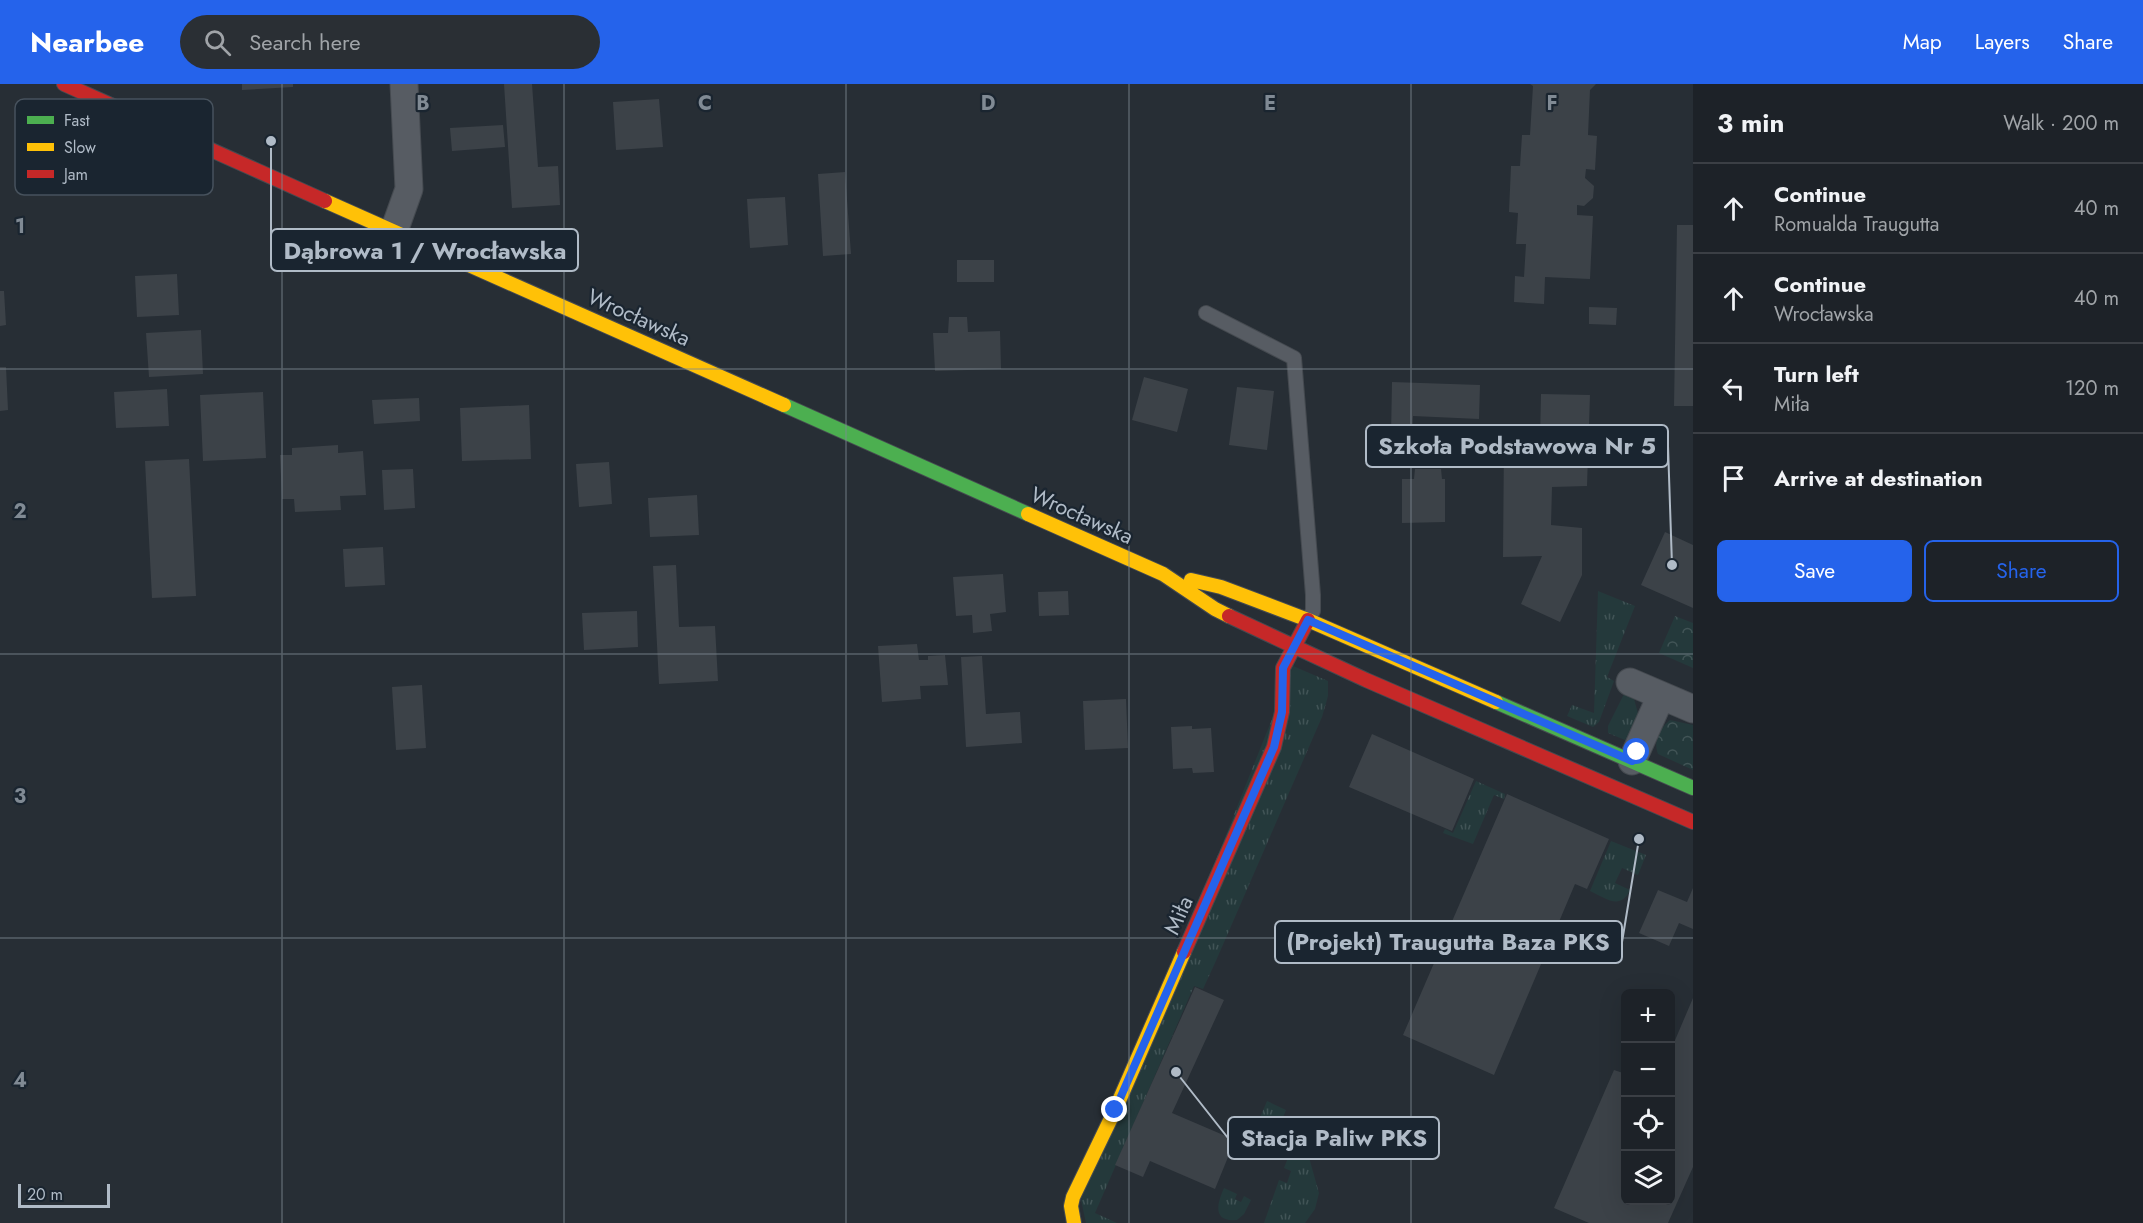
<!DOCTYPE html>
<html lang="en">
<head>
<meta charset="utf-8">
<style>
  :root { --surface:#1d2228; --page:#2a2f34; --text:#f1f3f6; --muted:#a0a4a8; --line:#3b3f45; --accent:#2563eb }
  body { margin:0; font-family:Jost,sans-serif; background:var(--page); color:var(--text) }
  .controls { position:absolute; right:18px; bottom:18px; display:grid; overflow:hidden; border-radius:9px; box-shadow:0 6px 24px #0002 }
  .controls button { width:54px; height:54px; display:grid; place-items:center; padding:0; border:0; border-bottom:2px solid var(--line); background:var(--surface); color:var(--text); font:30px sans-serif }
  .scale { position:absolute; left:18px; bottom:15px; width:92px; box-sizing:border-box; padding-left:6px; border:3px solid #b0bbc7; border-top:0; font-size:16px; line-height:21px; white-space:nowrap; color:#b0bbc7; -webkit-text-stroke:4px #1a2530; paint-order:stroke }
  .stop { position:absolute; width:18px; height:18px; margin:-14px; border:4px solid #2563eb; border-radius:50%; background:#fff }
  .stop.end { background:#2563eb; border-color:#fff; box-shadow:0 2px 6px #0008 }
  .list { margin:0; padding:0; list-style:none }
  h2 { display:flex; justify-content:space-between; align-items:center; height:78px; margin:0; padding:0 24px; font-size:26px }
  h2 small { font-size:20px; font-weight:400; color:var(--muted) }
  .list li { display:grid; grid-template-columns:39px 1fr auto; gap:18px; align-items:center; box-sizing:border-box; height:90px; padding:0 24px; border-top:2px solid var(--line) }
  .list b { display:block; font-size:22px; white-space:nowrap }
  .list p { margin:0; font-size:20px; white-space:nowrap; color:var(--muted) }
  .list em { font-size:20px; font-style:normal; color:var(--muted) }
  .actions { display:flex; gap:12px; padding:18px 24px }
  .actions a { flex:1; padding:14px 0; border:2px solid var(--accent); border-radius:9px; text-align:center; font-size:21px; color:var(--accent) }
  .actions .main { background:var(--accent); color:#fff }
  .icon { flex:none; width:33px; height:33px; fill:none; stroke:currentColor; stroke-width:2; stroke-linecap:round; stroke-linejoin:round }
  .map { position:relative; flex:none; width:1693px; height:1139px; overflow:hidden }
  header { display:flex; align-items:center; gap:36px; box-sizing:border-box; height:84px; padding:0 30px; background:var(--accent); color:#fff }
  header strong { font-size:28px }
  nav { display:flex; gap:33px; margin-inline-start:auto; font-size:21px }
  .search { width:420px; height:54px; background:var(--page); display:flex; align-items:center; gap:15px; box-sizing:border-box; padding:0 21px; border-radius:33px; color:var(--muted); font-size:22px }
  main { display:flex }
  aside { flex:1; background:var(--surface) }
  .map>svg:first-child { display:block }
</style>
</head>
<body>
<header>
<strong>Nearbee</strong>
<div class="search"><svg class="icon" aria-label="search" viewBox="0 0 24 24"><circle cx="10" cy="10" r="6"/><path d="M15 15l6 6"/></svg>Search here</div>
<nav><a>Map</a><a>Layers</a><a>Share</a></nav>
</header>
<main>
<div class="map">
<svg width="1693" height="1139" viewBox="0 0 1693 1139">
  <defs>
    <pattern id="grass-tufts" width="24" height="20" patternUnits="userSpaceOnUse" patternTransform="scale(1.5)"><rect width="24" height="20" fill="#24393b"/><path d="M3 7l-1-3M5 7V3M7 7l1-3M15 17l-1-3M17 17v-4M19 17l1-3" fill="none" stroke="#415456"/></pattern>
    <pattern id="forest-crowns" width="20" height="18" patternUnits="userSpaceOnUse" patternTransform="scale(1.5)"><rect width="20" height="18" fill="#24393b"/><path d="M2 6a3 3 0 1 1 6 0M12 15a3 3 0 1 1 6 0" fill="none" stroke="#415456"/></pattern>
  </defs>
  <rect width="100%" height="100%" fill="#272e35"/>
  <!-- grass -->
  <path fill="url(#grass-tufts)" d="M1598,507L1635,522L1607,593L1614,597L1599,638L1593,643L1567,632L1572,621L1594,629Z
    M1293,582L1328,597V612L1322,633L1215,879L1203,905L1194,902L1095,1129L1117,1139H1086L1081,1116Z
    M1625,608L1634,615L1639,633L1630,652L1625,656L1608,649V642Z
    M1476,697L1505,710L1504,715L1494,711L1473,760L1443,749L1445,745L1453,749Z
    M1611,757L1646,771L1638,791L1622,784L1615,799L1630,806C1620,827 1606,814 1590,807Z
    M1267,1017L1286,1026L1269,1068L1240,1056L1250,1033L1259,1036Z
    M1299,1045H1301L1319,1109L1315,1125L1305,1139H1264L1279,1096L1287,1099L1291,1087L1284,1084Z
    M1224,1104L1237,1110L1235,1115L1241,1118L1244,1112L1251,1116L1244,1130L1237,1136C1212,1138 1217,1120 1224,1104Z"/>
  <!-- forest -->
  <path fill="url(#forest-crowns)" d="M1675,532L1693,539V584L1659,569Z
    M1670,636L1693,641V686L1658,670C1653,657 1659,645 1670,636Z"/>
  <!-- building -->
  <path fill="#3c4248" d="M242,0H293V3L242,6Z
    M504,0H532L538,83L558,82L560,121L512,124Z
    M1530,0H1596L1590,6L1588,51L1597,52L1595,86L1586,85L1585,94L1594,102L1593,114L1584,122L1577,121V131L1593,132L1590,195L1545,193L1544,220L1514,218L1515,192L1524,193L1526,160H1516L1518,129L1509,128L1511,82H1520L1522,51H1530L1533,2Z
    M659,15L663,63L616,66L613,18Z
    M503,41L505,63L452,67L450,44Z
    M845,88L851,170L823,172L818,90Z
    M785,113L788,161L750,164L747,115Z
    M1677,141H1693V322H1674Z
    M957,176H994V198H957Z
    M177,190L179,231L137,233L135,192Z
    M0,207H4L6,241L0,242Z
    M1589,223L1617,224L1616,241L1589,240Z
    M949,233H967L968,248L1000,247L1001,285L935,287L933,249H948Z
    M201,246L203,290L149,293L146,249Z
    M0,283H6L8,326L0,327Z
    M1144,293L1188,305L1177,348L1132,336Z
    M1392,298L1480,301L1479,335L1413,332L1412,352H1391Z
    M1237,303L1274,307L1267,366L1229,361Z
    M167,305L169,342L116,344L114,308Z
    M263,308L266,374L203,377L200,311Z
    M1541,310L1590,311L1587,402L1552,403L1551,441L1582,444V491L1560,538L1521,520L1542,472L1503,473L1504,355H1540Z
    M419,314L420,337L374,340L372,316Z
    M529,321L531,375L462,377L460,324Z
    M338,361V369L363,367L366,411L340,412L341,426L295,428L294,415H282L280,371H292V364Z
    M189,375L196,512L152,514L145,377Z
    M609,378L612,420L579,423L576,380Z
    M413,385L415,424L384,426L382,386Z
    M1415,385H1441L1442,395H1445V438L1402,439V395H1414Z
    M697,411L699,451L650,453L648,414Z
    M1665,448L1693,461V524L1641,501Z
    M383,463L385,501L345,503L343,465Z
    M676,481L679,543L715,542L718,597L659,600L653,482Z
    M1003,490L1006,528L990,530L992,547L973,549L972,531L956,532L953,493Z
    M1068,507L1069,531L1039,532L1038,508Z
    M637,527L638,563L584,566L582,529Z
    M917,560L919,576H928V572L945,571L948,601L920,602L921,615L882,618L878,562Z
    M982,572L986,630L1020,628L1022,659L966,663L961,573Z
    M422,601L426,664L396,666L392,603Z
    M1126,615L1128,664L1085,666L1083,617Z
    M1192,642V645L1211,644L1214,688L1193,689L1192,684L1173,685L1171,643Z
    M1372,650L1474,695L1452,747L1349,703Z
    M1507,710L1609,755L1587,805L1575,800L1494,991L1403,951Z
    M1693,804V845L1679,839L1669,862L1639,849L1658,806L1687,818Z
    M1195,903L1224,916L1172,1029L1235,1056L1215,1105L1150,1077L1143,1093L1115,1081Z
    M1693,914V1083L1668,1139H1589L1554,1124L1614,986L1626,990V1116H1670V968Z"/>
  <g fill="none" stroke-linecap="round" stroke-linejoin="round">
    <defs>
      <path id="lane" d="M1206,229L1294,274L1313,511V527L1308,536"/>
      <path id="street" d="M394,147L409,105L404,0
        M1630,598L1693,625
        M1632,677L1661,612"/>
      <path id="fast" d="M784,321L1028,430
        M1496,618L1693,704"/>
      <path id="slow" d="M325,117L784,321
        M1028,430L1163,490L1215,525L1229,532
        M1191,496L1221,503L1308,536L1496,618
        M1074,1139L1071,1122L1073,1113L1115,1026L1184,868"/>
      <path id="jam" d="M64,0L325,117
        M1229,532L1366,596L1693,738
        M1184,868L1274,663L1282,628L1283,584L1308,536"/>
    </defs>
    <!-- lane casing -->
    <use href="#lane" stroke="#454a50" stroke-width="16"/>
    <!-- street casing -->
    <use href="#street" stroke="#454a50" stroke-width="29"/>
    <!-- fast casing -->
    <use href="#fast" stroke="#454a50" stroke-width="16"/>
    <!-- slow casing -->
    <use href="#slow" stroke="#454a50" stroke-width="16"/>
    <!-- jam casing -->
    <use href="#jam" stroke="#454a50" stroke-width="16"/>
    <!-- lane -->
    <use href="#lane" stroke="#575c63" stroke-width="14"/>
    <!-- street -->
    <use href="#street" stroke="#575c63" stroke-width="27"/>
    <!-- fast -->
    <use href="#fast" stroke="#4caf50" stroke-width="14"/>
    <!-- slow -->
    <use href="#slow" stroke="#ffc107" stroke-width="14"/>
    <!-- jam -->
    <use href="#jam" stroke="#c62828" stroke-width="14"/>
  </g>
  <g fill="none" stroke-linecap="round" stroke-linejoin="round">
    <!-- route -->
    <path stroke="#2563eb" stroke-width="8" d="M1115,1026L1274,663L1282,628L1283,584L1308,536L1632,677L1637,668"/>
  </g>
  <!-- grid -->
  <path fill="none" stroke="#808a94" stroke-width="1.5" stroke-opacity="0.55" d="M282,0V1139M564,0V1139M846,0V1139M1129,0V1139M1411,0V1139M0,285H1693M0,570H1693M0,854H1693"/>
  <g text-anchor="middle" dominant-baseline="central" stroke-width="4.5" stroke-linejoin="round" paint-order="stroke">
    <!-- street labels -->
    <g font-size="22" fill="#b0bbc7" stroke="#1a2530">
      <text transform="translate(639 233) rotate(24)">Wrocławska</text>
      <text transform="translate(1082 431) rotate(24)">Wrocławska</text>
      <text transform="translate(1178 831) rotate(-66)">Miła</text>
    </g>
  </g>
  <!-- legend -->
  <rect x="15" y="15" width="198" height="96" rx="9" fill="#1a2530" stroke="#47525d" stroke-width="1.5"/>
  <rect x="27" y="32" width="27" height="8" fill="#4caf50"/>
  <rect x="27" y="59" width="27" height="8" fill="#ffc107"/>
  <rect x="27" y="86" width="27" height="8" fill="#c62828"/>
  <g font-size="16" fill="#b0bbc7">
    <text x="64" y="42">Fast</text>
    <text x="64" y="69">Slow</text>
    <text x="64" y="96">Jam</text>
  </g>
  <g font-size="20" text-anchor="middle" font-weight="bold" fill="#808a94" stroke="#1a2530" stroke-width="4.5" stroke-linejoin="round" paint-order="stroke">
    <text x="423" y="26">B</text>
    <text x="705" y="26">C</text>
    <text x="988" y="26">D</text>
    <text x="1270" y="26">E</text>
    <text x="1552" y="26">F</text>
    <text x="20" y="149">1</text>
    <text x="20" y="434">2</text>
    <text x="20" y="719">3</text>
    <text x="20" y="1003">4</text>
  </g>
  <!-- callouts -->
  <path fill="none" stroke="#b0bbc7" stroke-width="2" d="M271 57L271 166M1672 481L1668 362M1639 755L1622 858M1176 988L1228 1054"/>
  <g fill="#b0bbc7" stroke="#1a2530" stroke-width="2">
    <circle cx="271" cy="57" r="6"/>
    <circle cx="1672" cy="481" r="6"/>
    <circle cx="1639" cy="755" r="6"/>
    <circle cx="1176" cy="988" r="6"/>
  </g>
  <g fill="#1a2530" stroke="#b0bbc7" stroke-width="2">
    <rect x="271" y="145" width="307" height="42" rx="6"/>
    <rect x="1366" y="341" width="302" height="42" rx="6"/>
    <rect x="1275" y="837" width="347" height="42" rx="6"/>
    <rect x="1228" y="1033" width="211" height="42" rx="6"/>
  </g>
  <g font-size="24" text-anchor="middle" font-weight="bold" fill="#b0bbc7">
    <text x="425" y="175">Dąbrowa 1 / Wrocławska</text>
    <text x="1517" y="370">Szkoła Podstawowa Nr 5</text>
    <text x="1448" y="866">(Projekt) Traugutta Baza PKS</text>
    <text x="1334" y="1062">Stacja Paliw PKS</text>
  </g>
</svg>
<div class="controls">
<button>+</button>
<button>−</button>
<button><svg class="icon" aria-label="locate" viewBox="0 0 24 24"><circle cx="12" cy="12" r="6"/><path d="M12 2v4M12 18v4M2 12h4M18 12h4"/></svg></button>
<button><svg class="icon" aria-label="layers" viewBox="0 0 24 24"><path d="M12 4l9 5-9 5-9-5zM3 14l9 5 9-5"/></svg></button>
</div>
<div class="scale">20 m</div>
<div class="stop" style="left:1637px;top:668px"></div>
<div class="stop end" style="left:1115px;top:1026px"></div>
</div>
<aside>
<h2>3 min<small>Walk · 200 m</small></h2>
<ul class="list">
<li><svg class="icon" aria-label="ahead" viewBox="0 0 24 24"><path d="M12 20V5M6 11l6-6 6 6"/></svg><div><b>Continue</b><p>Romualda Traugutta</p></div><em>40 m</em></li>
<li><svg class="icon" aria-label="ahead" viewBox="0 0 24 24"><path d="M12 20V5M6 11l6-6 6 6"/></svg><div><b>Continue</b><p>Wrocławska</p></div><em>40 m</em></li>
<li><svg class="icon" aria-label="left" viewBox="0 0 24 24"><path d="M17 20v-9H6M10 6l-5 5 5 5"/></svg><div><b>Turn left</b><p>Miła</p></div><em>120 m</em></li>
<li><svg class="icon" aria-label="arrive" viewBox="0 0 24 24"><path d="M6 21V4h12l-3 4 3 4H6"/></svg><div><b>Arrive at destination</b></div></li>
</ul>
<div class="actions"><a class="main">Save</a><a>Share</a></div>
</aside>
</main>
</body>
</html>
